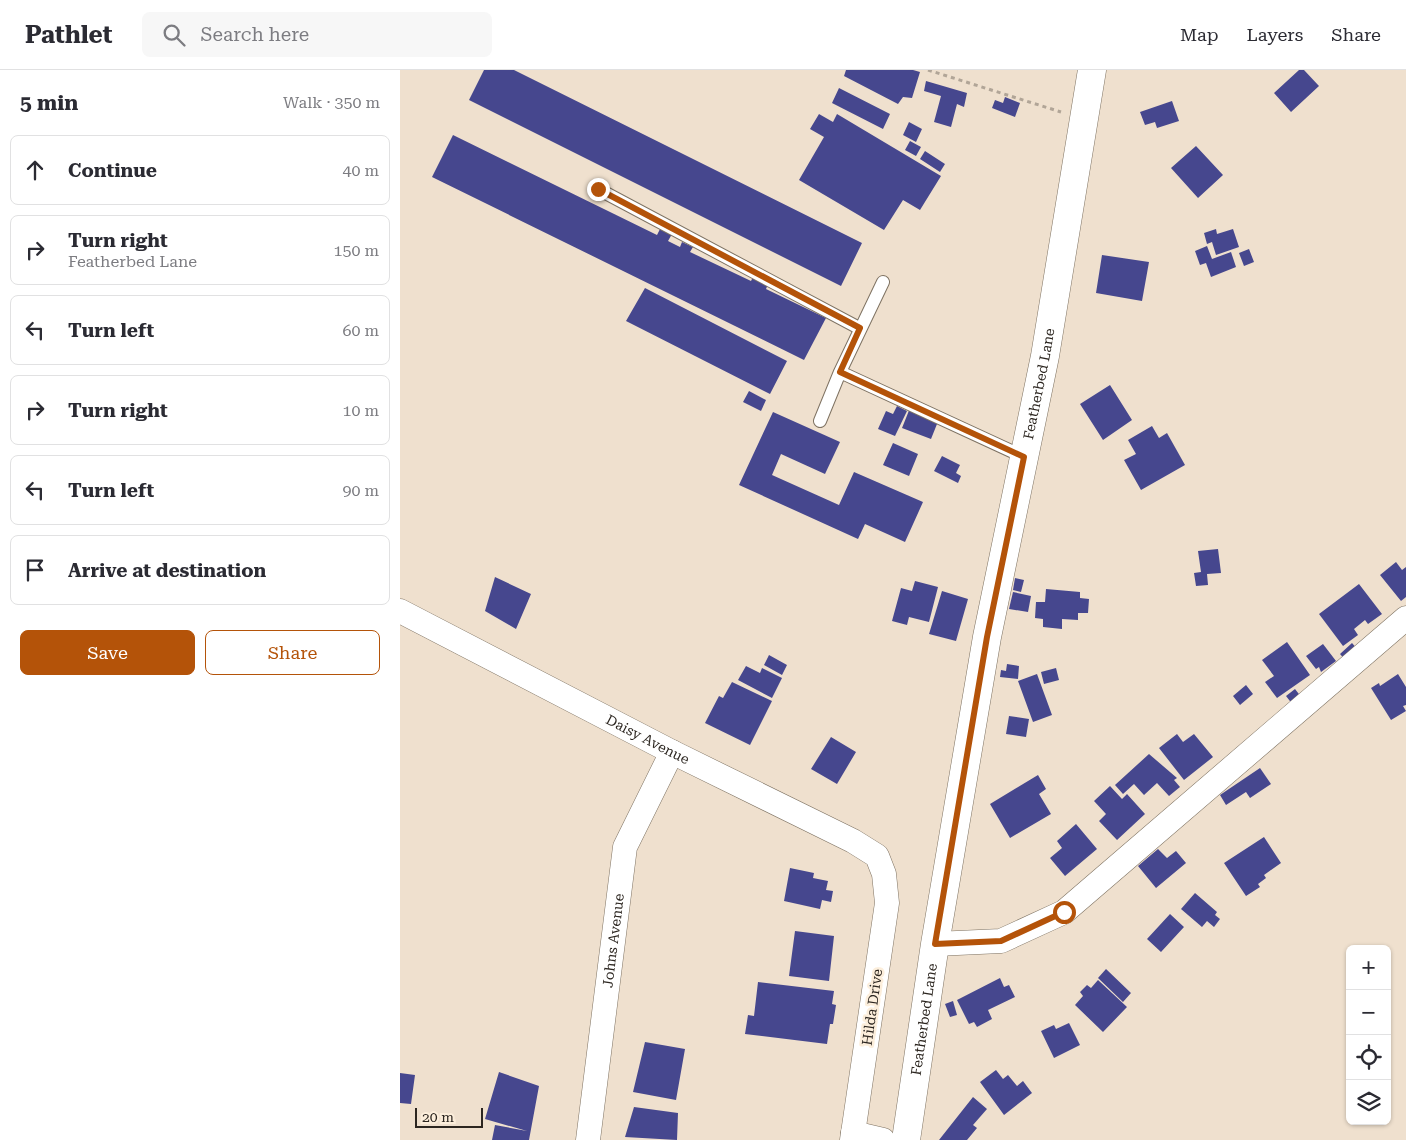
<!DOCTYPE html>
<html lang="en">
<head>
<meta charset="utf-8">
<style>
  :root { --surface:#fff; --page:#f7f7f7; --text:#2b2b33; --muted:#7c7c81; --line:#e1e1e2; --accent:#b45309 }
  body { margin:0; font-family:"Roboto Serif",serif; background:var(--page); color:var(--text) }
  .controls { position:absolute; right:15px; bottom:15px; display:grid; overflow:hidden; border-radius:8px; box-shadow:0 1px 4px #0004 }
  .controls button { width:45px; height:45px; display:grid; place-items:center; padding:0; border:0; border-bottom:1px solid var(--line); background:var(--surface); color:var(--text); font:25px sans-serif }
  .scale { position:absolute; left:15px; bottom:12px; width:68px; box-sizing:border-box; padding-left:5px; border:2px solid #2c2620; border-top:0; font-size:14px; line-height:18px; white-space:nowrap; color:#2c2620; -webkit-text-stroke:4px #fceedb; paint-order:stroke }
  .stop { position:absolute; width:15px; height:15px; margin:-11px; border:4px solid #b45309; border-radius:50%; background:#fff }
  .stop.end { background:#b45309; border-color:#fff; box-shadow:0 1px 5px #0008 }
  .list { margin:0; padding:0; list-style:none }
  h2 { display:flex; justify-content:space-between; align-items:center; height:65px; margin:0; padding:0 20px; font-size:21px }
  h2 small { font-size:16px; font-weight:400; color:var(--muted) }
  .list li { display:grid; grid-template-columns:32px 1fr auto; gap:15px; align-items:center; box-sizing:border-box; height:70px; margin:0 10px 10px; padding:0 10px; border:1px solid var(--line); border-radius:8px }
  .list b { display:block; font-size:19px; white-space:nowrap }
  .list p { margin:0; font-size:16px; white-space:nowrap; color:var(--muted) }
  .list em { font-size:16px; font-style:normal; color:var(--muted) }
  .actions { display:flex; gap:10px; padding:15px 20px }
  .actions a { flex:1; padding:11px 0; border:1px solid var(--accent); border-radius:8px; text-align:center; font-size:18px; color:var(--accent) }
  .actions .main { background:var(--accent); color:#fff }
  .icon { flex:none; width:28px; height:28px; fill:none; stroke:currentColor; stroke-width:2; stroke-linecap:round; stroke-linejoin:round }
  .map { position:relative; flex:none; width:1006px; height:1070px; overflow:hidden }
  header { display:flex; align-items:center; gap:30px; box-sizing:border-box; height:70px; padding:0 25px; background:var(--surface); border-bottom:1px solid var(--line) }
  header strong { font-size:24px }
  nav { display:flex; gap:28px; margin-inline-start:auto; font-size:18px }
  .search { width:350px; height:45px; background:var(--page); display:flex; align-items:center; gap:12px; box-sizing:border-box; padding:0 18px; border-radius:8px; color:var(--muted); font-size:19px }
  main { display:flex }
  aside { flex:1; background:var(--surface) }
  .map>svg:first-child { display:block }
</style>
</head>
<body>
<header>
<strong>Pathlet</strong>
<div class="search"><svg class="icon" aria-label="search" viewBox="0 0 24 24"><circle cx="10" cy="10" r="6"/><path d="M15 15l6 6"/></svg>Search here</div>
<nav><a>Map</a><a>Layers</a><a>Share</a></nav>
</header>
<main>
<aside>
<h2>5 min<small>Walk · 350 m</small></h2>
<ul class="list">
<li><svg class="icon" aria-label="ahead" viewBox="0 0 24 24"><path d="M12 20V5M6 11l6-6 6 6"/></svg><div><b>Continue</b></div><em>40 m</em></li>
<li><svg class="icon" aria-label="right" viewBox="0 0 24 24"><path d="M7 20v-9h11M14 6l5 5-5 5"/></svg><div><b>Turn right</b><p>Featherbed Lane</p></div><em>150 m</em></li>
<li><svg class="icon" aria-label="left" viewBox="0 0 24 24"><path d="M17 20v-9H6M10 6l-5 5 5 5"/></svg><div><b>Turn left</b></div><em>60 m</em></li>
<li><svg class="icon" aria-label="right" viewBox="0 0 24 24"><path d="M7 20v-9h11M14 6l5 5-5 5"/></svg><div><b>Turn right</b></div><em>10 m</em></li>
<li><svg class="icon" aria-label="left" viewBox="0 0 24 24"><path d="M17 20v-9H6M10 6l-5 5 5 5"/></svg><div><b>Turn left</b></div><em>90 m</em></li>
<li><svg class="icon" aria-label="arrive" viewBox="0 0 24 24"><path d="M6 21V4h12l-3 4 3 4H6"/></svg><div><b>Arrive at destination</b></div></li>
</ul>
<div class="actions"><a class="main">Save</a><a>Share</a></div>
</aside>
<div class="map">
<svg width="1006" height="1070" viewBox="0 0 1006 1070">
  <rect width="100%" height="100%" fill="#efe0ce"/>
  <!-- building -->
  <path fill="#46478e" d="M84,0H114L462,173L441,216L69,30Z
    M446,0H513L520,2L512,28L503,27L498,34L444,6Z
    M899,0H904L919,16L891,42L874,23Z
    M526,11L567,23L564,37L557,34L551,57L534,52L541,26L524,21Z
    M439,18L490,44L483,59L432,33Z
    M605,27L620,33L615,47L592,38L595,30L603,33Z
    M772,31L779,51L757,58L755,52L745,55L740,42Z
    M419,44L433,52L437,44L541,106L520,140L503,130L484,160L399,110L424,67L410,59Z
    M509,52L522,59L516,72L503,65Z
    M53,65L257,165L260,159L272,164L268,171L280,177L282,172L293,177L290,182L351,211L354,205L369,212L366,219L426,248L404,290L32,107Z
    M510,71L521,77L516,86L505,80Z
    M796,76L823,105L798,128L771,98Z
    M525,81L545,94L540,102L520,89Z
    M816,159L817,164L833,159L839,177L816,185L812,172L807,174L804,163Z
    M807,176L812,189L831,182L836,197L811,207L806,193L800,195L795,181Z
    M849,179L854,192L844,196L839,183Z
    M702,185L749,192L742,231L696,223Z
    M245,218L387,291L370,324L226,251Z
    M710,315L732,350L703,370L680,334Z
    M349,321L366,330L361,341L343,332Z
    M497,336L507,341L495,366L478,359L486,341L493,344Z
    M510,338L539,349L531,369L502,358Z
    M373,342L440,372L425,404L381,384L372,405L439,435L454,402L523,432L505,472L465,454L458,469L339,415Z
    M752,356L759,368L767,363L785,395L741,420L724,390L736,384L728,370Z
    M493,373L518,384L509,406L483,395Z
    M542,386L560,395L556,403L561,406L558,413L534,401Z
    M818,479L821,503L807,504L808,515L796,516L794,503L801,502L798,481Z
    M996,492L1002,500L1006,497V527L1001,531L980,505Z
    M95,507L131,524L116,559L85,541Z
    M615,508L624,510L621,522L613,520Z
    M515,511L538,517L529,552L509,547L507,555L492,551L501,518L512,521Z
    M959,514L982,544L968,554L965,550L954,559L958,565L943,576L919,544Z
    M646,519L680,522V528L689,529L688,543H678V550L662,549V559L643,557V549L635,548L636,532H645Z
    M542,521L568,529L556,571L529,564Z
    M613,522L631,526L628,542L609,539Z
    M887,572L910,605L877,628L865,612L874,606L862,590Z
    M952,573L959,581L947,592L940,584Z
    M923,574L936,591L921,602L919,597L916,599L906,586Z
    M369,585L387,595L382,605L364,595Z
    M607,594L619,596L618,609L600,607L601,600L606,601Z
    M346,596L360,603L362,598L382,608L372,628L338,610Z
    M656,598L659,610L644,614L641,602Z
    M637,604L652,645L633,652L618,611Z
    M998,604L1006,617V635L1003,636L1006,641L991,650L971,618L979,613L980,616Z
    M332,612L372,631L350,675L305,653L319,626L323,628Z
    M846,615L853,624L840,635L833,626Z
    M895,619L902,628L893,635L886,626Z
    M609,646L629,649L626,667L606,664Z
    M777,664L783,672L794,664L813,687L784,710L759,678Z
    M431,667L456,682L437,714L411,699Z
    M749,684L777,708L774,710L780,717L769,726L757,713L744,725L734,714L723,724L715,715Z
    M860,698L871,714L850,728L846,722L826,735L820,725Z
    M638,705L646,719L639,724L651,744L610,768L590,734Z
    M710,716L722,729L727,724L745,744L717,770L699,751L706,744L694,731Z
    M676,754L697,779L665,806L650,788L662,778L657,771Z
    M864,767L881,793L864,805L866,808L858,814L860,817L846,826L824,793Z
    M758,779L767,788L776,781L786,793L756,818L738,796Z
    M390,798L414,803L413,808L428,811L426,820L433,821L431,832L422,830L420,839L384,831Z
    M795,823L817,842L815,845L820,849L814,857L807,851L802,857L781,839Z
    M770,844L784,857L761,882L747,869Z
    M395,861L434,866L429,911L389,906Z
    M706,899L731,923L723,932L698,908Z
    M600,908L604,917L609,915L615,927L588,940L592,949L577,957L574,952L569,954L557,930Z
    M698,910L727,937L703,962L675,935L683,926L680,922L687,915L691,918Z
    M358,912L434,921L432,934L436,935L433,954H430L427,974L345,964L348,945L354,946Z
    M553,931L557,945L550,947L545,934Z
    M669,953L680,975L654,988L641,961L654,955L656,959Z
    M245,972L285,979L276,1030L233,1022Z
    M596,1000L603,1009L608,1005L617,1016L623,1011L632,1023L604,1045L580,1012Z
    M99,1002L139,1016L129,1070H92L95,1055L127,1061L85,1049Z
    M0,1003L15,1005L11,1034L0,1033Z
    M573,1027L587,1039L573,1055L577,1058L567,1070H539Z
    M234,1037L278,1043L277,1070L225,1067Z"/>
  <g fill="none" stroke-linecap="round" stroke-linejoin="round">
    <defs>
      <path id="lane" d="M198,119L459,258
        M440,302L483,212
        M420,351L440,302L624,387"/>
      <g id="street">
        <path id="s1" d="M0,541L272,682L453,771L477,786L484,804L487,833L452,1070"/>
        <path d="M535,874L601,871L664,842L1006,548"/>
        <path d="M453,1063L483,1070"/>
        <path id="s2" d="M188,1070L225,777L272,682"/>
      </g>
      <g id="secondary">
        <path id="s3" d="M506,1070L535,874L587,567L645,286L692,0"/>
      </g>
    </defs>
    <!-- lane casing -->
    <use href="#lane" stroke="#7e7262" stroke-width="14"/>
    <!-- street casing -->
    <use href="#street" stroke="#7e7262" stroke-width="25"/>
    <!-- secondary casing -->
    <use href="#secondary" stroke="#7e7262" stroke-width="29"/>
    <!-- path -->
    <path stroke="#b1a597" stroke-width="3" stroke-dasharray="4 4" stroke-linecap="butt" d="M528,0L661,42"/>
    <!-- lane -->
    <use href="#lane" stroke="#fff" stroke-width="12"/>
    <!-- street -->
    <use href="#street" stroke="#fff" stroke-width="24"/>
    <!-- secondary -->
    <use href="#secondary" stroke="#fff" stroke-width="28"/>
  </g>
  <g fill="none" stroke-linecap="round" stroke-linejoin="round">
    <!-- route -->
    <path stroke="#b45309" stroke-width="6" d="M198,119L460,258L440,302L624,387L587,567L535,874L601,871L664,842"/>
  </g>
  <g text-anchor="middle" dominant-baseline="central" stroke-width="5" stroke-linejoin="round" paint-order="stroke">
    <!-- street labels -->
    <g font-size="14" fill="#2c2620" stroke="#fceedb">
      <text stroke="none"><textPath href="#s3" startOffset="768">Featherbed Lane</textPath></text>
      <text stroke="none"><textPath href="#s1" startOffset="279">Daisy Avenue</textPath></text>
      <text stroke="none"><textPath href="#s2" startOffset="201">Johns Avenue</textPath></text>
      <text transform="translate(472 937) rotate(-82)">Hilda Drive</text>
      <text stroke="none"><textPath href="#s3" startOffset="122">Featherbed Lane</textPath></text>
    </g>
  </g>
</svg>
<div class="controls">
<button>+</button>
<button>−</button>
<button><svg class="icon" aria-label="locate" viewBox="0 0 24 24"><circle cx="12" cy="12" r="6"/><path d="M12 2v4M12 18v4M2 12h4M18 12h4"/></svg></button>
<button><svg class="icon" aria-label="layers" viewBox="0 0 24 24"><path d="M12 4l9 5-9 5-9-5zM3 14l9 5 9-5"/></svg></button>
</div>
<div class="scale">20 m</div>
<div class="stop" style="left:664px;top:842px"></div>
<div class="stop end" style="left:198px;top:119px"></div>
</div>
</main>
</body>
</html>
